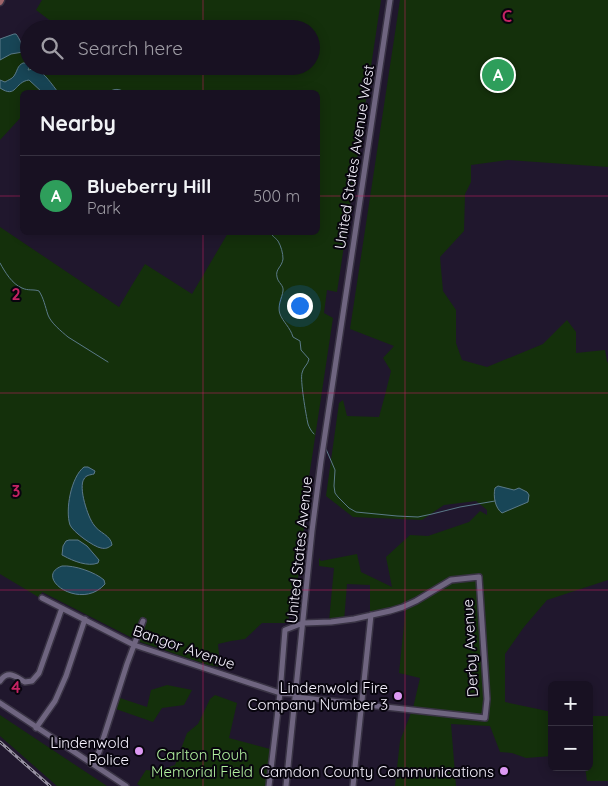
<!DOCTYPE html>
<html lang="en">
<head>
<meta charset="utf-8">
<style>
  :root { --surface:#181122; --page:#211a2a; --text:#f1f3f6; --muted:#9f9da5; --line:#363140; --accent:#dd99f3 }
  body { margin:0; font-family:Quicksand,sans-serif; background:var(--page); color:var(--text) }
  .controls { position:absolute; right:15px; bottom:15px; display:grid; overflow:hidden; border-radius:8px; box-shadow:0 2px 12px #0003 }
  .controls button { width:45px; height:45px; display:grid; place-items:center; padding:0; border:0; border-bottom:1px solid var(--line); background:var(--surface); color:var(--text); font:25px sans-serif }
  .you { position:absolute; left:299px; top:305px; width:18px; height:18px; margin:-12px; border:4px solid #fff; border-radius:50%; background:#1a73e8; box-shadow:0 0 0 8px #1a73e833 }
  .badge { display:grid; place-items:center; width:32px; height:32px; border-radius:50%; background:var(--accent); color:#fff; font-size:16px; font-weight:700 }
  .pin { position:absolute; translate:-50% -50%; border:2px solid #fff; box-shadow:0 1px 5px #0006 }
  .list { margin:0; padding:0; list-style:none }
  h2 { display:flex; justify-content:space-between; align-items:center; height:65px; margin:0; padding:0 20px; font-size:21px }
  h2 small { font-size:16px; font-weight:400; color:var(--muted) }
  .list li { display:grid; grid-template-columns:32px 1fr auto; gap:15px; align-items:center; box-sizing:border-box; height:80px; padding:0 20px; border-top:1px solid var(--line) }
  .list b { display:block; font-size:19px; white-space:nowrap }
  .list p { margin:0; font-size:16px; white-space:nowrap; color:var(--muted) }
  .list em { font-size:16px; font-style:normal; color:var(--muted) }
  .icon { flex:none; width:28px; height:28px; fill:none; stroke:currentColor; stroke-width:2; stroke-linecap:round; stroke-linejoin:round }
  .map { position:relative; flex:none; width:608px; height:786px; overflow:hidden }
  .search { position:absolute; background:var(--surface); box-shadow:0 2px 12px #0003; left:20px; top:20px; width:300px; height:55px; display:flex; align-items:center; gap:12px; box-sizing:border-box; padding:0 18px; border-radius:28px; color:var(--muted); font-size:19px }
  .panel { position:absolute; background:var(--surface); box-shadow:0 2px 12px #0003; left:20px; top:90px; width:300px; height:145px; border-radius:8px }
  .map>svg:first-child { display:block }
</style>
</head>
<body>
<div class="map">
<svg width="608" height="786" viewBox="0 0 608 786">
  <rect width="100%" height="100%" fill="#20172d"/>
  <!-- green -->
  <path fill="#14300b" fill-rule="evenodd" d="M42,0H381L337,292L327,290L324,313L333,318L302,524L304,528L298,578L293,583L288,623H262L245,639L231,641L218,644L220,667L208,665L140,642L42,592L40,598L0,574V227L119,307L132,285L145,264L192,294L228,233L318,232V92H22V116L0,140V41L16,34L23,51L29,52V66H311V29H57L56,25L36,10ZM88,467L94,470V474C90,475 87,475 84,479C78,487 88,517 94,525C98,532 106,534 111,541L102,549C93,545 78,537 72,528C70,525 70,521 69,517C67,498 71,487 80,471ZM69,540H78L87,546L99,560L98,562C87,567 72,560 62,555C62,549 63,542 69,540ZM66,566C78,567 95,572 104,580L103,586C99,589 94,593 89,594C77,598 58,590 53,579V572Z
    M400,0H608V167L508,160L471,165V182L465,194L464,231L440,257L443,291L456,310V343L462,360L487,367L543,344L567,320L576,332V353L605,350L607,361L608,363V580L547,600L524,627L505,654V702L552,712V756L526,758L512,753L500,752L490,726L451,724L456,786H395L400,741L413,708L420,678L399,673L406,606L370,616V585L347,584L344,621H329L334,568L319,566V558L321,561L357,554L361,572L392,587L386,557L410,535L428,536L469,522L480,511L487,515V510L476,501L444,505L422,520L353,517L326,496L339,403L343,400L347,416L379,417L385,395L391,371L383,358L394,346L350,329Z
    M167,685L192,690L184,705L162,708L153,722L113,708L117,697L147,707L151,690Z
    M215,695L237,703L229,738L270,749L266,786H140L137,784L146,770L166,772L169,767L175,765L187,733L198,724L210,699Z
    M0,715L107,786H57L0,736Z
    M589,716H608V781H587L585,767H589Z"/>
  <!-- water -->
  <path fill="#184657" stroke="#5b7a89" d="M14,34H16C19,37 24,49 23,52L11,54L0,60V39Z
    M23,63H29V66H30L28,70C30,70 34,68 36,69C44,72 53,86 58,92H42L29,80C14,82 17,99 0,88V80L5,82C8,80 12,79 14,76C18,70 17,66 23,63Z
    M84,467H88L95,471L94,474C90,475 86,475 84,479C78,487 88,518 94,525C99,533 111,535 112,545C108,548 106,549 101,548C94,547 73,532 70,525C65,510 71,477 84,467Z
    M498,486L514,490L519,488L527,492L529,495L528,502L502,513C495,508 493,496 495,488Z
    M69,540H78L87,546L99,560L98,563C88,567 73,561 64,556L62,555L63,546L66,541Z
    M62,566C74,565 95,572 104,580L105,584C81,612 32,577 62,566Z"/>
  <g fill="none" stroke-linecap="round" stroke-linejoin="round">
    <!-- stream -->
    <path stroke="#5b7a89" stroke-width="1" d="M109,92C115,88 119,89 125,92
      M271,232C272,237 275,237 278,241C281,246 283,253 283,259C282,267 275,269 277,277C278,283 284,285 283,291C282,298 277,306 280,314C283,322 290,327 293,337L300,341L301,350L309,359C308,365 303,367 302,373C300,380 306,415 308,424C309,427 311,431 314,434
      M0,263C5,272 12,284 22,288C28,291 34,289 39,291C44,299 45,306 48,315C51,323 61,331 68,337L108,362
      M326,449L335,470L334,486L335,493L338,497L349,508L356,512L397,516L418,517L432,514L460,507L495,501"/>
    <defs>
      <path id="minor" d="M42,598L134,645L280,693L296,694
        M0,681C8,669 16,677 25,682L32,681L39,673L62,608
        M0,703L126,786
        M36,728L55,701L66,676L85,619
        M91,764L99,752L127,664L143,621
        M269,786L280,693L285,630L303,623L331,622L354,619L390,611L403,607L416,601L451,580L479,577L487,699L485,718L295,697
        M286,786L312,531L321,461L390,0
        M353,786L371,615"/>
      <path id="major" d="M0,2L1,0"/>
    </defs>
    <!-- minor casing -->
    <use href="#minor" stroke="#393344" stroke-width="8"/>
    <!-- major casing -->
    <use href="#major" stroke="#393344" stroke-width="9"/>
    <!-- minor -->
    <use href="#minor" stroke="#6f6580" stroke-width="5"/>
    <!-- major -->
    <use href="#major" stroke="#9f656a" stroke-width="6"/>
    <defs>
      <path id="rail" d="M0,742L50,786"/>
    </defs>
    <!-- rail casing -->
    <use href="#rail" stroke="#9791a2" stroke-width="3"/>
    <!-- rail -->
    <use href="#rail" stroke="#08050e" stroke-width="1" stroke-dasharray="4" stroke-linecap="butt"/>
  </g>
  <!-- grid -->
  <path fill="none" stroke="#c52363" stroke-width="1" stroke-opacity="0.55" d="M203,0V29M405,0V786M203,66V92M0,196H22M318,196H608M203,232V786M0,393H608M0,590H608"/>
  <!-- markers -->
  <g fill="#dd99f3" stroke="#08050e" stroke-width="2">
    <circle cx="398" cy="696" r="5"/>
    <circle cx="139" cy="751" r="5"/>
    <circle cx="504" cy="771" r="5"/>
  </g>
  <g text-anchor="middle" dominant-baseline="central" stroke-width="4" stroke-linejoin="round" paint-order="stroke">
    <!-- street labels -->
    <g font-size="15" fill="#f6f2fe" stroke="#08050e">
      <text transform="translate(354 157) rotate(-81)">United States Avenue West</text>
      <text transform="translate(299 550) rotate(-84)">United States Avenue</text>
      <text transform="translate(184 647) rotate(19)">Bangor Avenue</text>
      <text transform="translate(470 648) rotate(-93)">Derby Avenue</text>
    </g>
    <!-- poi labels -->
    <g font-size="15" fill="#f6f2fe" stroke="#08050e" text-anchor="end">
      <text x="388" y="687">Lindenwold Fire<tspan x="388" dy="17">Company Number 3</tspan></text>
      <text x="129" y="742">Lindenwold<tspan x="129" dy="17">Police</tspan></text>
      <text x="494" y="771">Camdon County Communications</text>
    </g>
    <!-- park labels -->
    <g font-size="15" fill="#b1f19f" stroke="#08050e">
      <text x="202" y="754">Carlton Rouh<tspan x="202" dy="17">Memorial Field</tspan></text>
    </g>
  </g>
  <g font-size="16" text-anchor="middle" font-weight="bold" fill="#c52363" stroke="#08050e" stroke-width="4" stroke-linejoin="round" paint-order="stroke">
    <text x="507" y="22">C</text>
    <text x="16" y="300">2</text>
    <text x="16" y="497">3</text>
    <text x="16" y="693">4</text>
  </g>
</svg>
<div class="controls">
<button>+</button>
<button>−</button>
</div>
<div class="you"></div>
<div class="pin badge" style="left:498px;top:75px;background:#2e9e5b">A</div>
<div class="search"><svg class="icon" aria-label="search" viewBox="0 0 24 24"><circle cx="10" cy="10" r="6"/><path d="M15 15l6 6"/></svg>Search here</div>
<section class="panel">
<h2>Nearby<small></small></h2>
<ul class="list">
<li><span class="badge" style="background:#2e9e5b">A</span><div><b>Blueberry Hill</b><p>Park</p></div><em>500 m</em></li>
</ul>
</section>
</div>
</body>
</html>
